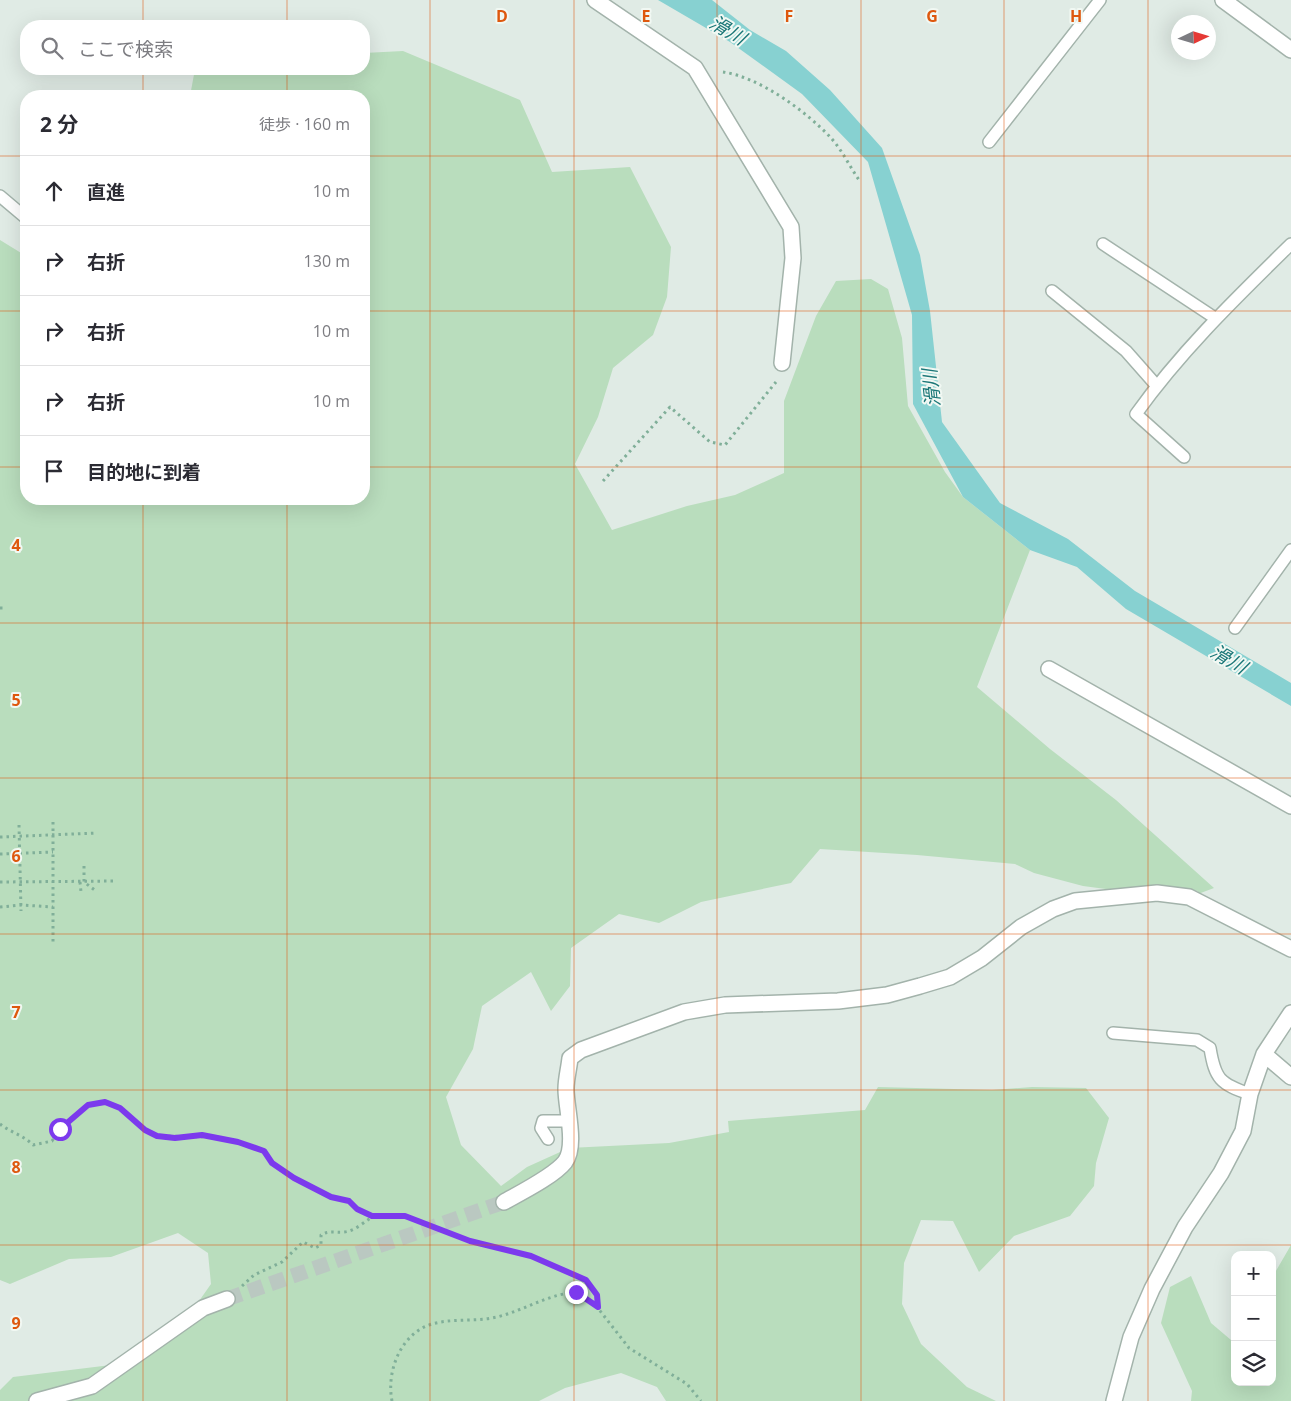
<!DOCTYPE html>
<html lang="ja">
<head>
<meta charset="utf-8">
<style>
  :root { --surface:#fff; --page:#f2f2f3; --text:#2b2b33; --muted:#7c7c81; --line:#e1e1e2 }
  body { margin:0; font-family:"Open Sans","Noto Sans JP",sans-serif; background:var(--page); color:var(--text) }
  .controls { position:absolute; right:15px; bottom:15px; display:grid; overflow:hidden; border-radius:10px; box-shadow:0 5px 20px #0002 }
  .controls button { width:45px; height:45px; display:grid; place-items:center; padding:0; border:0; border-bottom:1px solid var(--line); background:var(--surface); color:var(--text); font:25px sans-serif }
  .compass { position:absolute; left:1171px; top:15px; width:45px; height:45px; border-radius:50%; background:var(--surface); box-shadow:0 5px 20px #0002; rotate:86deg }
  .stop { position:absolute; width:15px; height:15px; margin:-11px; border:4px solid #7c3aed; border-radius:50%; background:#fff }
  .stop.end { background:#7c3aed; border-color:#fff; box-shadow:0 1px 5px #0008 }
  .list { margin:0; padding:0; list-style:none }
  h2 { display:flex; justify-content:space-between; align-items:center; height:65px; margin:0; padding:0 20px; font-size:21px }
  h2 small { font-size:16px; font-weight:400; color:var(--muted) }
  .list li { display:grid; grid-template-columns:32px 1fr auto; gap:15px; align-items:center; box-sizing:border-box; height:70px; padding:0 20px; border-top:1px solid var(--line) }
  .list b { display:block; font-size:19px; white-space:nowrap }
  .list em { font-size:16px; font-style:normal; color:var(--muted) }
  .icon { flex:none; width:28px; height:28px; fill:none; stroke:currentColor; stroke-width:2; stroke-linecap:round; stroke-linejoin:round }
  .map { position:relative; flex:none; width:1291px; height:1401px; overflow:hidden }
  .search { position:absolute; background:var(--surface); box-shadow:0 5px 20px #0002; left:20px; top:20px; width:350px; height:55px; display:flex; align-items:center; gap:12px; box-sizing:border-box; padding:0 18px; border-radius:20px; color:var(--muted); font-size:19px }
  .panel { position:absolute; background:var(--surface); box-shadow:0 5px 20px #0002; left:20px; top:90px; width:350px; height:415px; border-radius:20px }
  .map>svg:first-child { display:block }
</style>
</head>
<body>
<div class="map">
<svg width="1291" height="1401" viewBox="0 0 1291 1401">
  <rect width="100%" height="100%" fill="#e0ebe5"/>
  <!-- green -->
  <path fill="#b9ddbd" d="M403,51L520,100L552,172L630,167L671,247L667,297L653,335L613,368L598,417L575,464L612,530L687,506L735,495L784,473V401L816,316L836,281L871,279L888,289L902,338L908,406L945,472L963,497L1030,550L977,687L1050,749L1116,800L1214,888L1198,894V891L1164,888L1121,891L1083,886L1034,873L1015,864L917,855L820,849L791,883L701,902L659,923L619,914L571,948L570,986L551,1011L531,972L482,1006L473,1049L446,1097L461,1145L501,1186L527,1167L569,1148L669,1143L729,1132L728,1121L865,1110L878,1087L992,1090L1032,1087L1086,1088L1109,1118L1096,1163L1094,1186L1070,1216L1014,1236L979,1272L953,1221L921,1220L904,1263L902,1304L921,1344L967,1387L996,1401H666L657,1387L621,1373L565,1388L539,1401H0V1390L13,1377L111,1365L192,1311L211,1284L208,1253L178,1233L111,1257L69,1259L10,1284L0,1280V240L26,256V499H364V96H190L195,69H364V53Z
    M1291,1245V1401H1191L1192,1391L1161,1323L1170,1287L1191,1276L1211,1323L1231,1340L1235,1339V1382H1272L1273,1276Z"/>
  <!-- water -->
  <path fill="#87d1d1" d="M658,0H712L750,30L786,51L830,90L882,148L920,255L930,311L942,422L1000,503L1068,539L1135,591L1291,683V706L1126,609L1077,567L1030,550L963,497L913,404L912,315L868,162L802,94L730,42Z"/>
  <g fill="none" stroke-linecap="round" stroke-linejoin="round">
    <!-- minor-tunnel -->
    <path stroke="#bac8c1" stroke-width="15" stroke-dasharray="15 8" stroke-linecap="butt" d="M227,1299L504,1202"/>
    <defs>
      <path id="service" d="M989,142L1100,0
        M0,196L26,218
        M1103,244L1215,318
        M1052,291L1126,351L1156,385
        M1184,457L1136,414C1181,351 1236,298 1291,244
        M1235,628L1291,550
        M1113,1033L1197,1040L1210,1048C1215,1079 1220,1084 1250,1094
        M548,1139L541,1128L543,1121H568"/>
      <path id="minor" d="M595,0L695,68L791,227L793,258L782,363
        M1049,669L1291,806
        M1264,1054L1291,1077
        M504,1202C520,1193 554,1176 565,1162C577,1146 566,1108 566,1089C566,1079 569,1068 570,1058L581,1050L684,1012L725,1005L838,1001L887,995L920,986L950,977L982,958L1021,927L1053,909L1075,901L1157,893L1189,897L1291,949
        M37,1401L92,1386L203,1308L227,1299
        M1114,1401L1131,1337L1152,1289L1185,1227L1221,1173L1243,1131L1250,1094L1264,1054L1291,1013"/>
      <path id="tertiary" d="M1223,0L1291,50"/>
    </defs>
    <!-- service casing -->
    <use href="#service" stroke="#a3b3ab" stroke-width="14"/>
    <!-- minor casing -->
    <use href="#minor" stroke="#a3b3ab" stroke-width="18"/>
    <!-- tertiary casing -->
    <use href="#tertiary" stroke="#a3b3ab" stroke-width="18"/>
    <!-- path -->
    <path stroke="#80af99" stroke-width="3" stroke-dasharray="2.5 4" stroke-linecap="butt" d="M723,72C759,77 806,111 831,138C842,150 850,167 859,180
      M603,481L670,407L710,442L725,445L776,382
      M0,608H3
      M53,822V942
      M19,825L21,911
      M0,837L97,833
      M0,854L53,852
      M84,866V882L96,891
      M0,882L115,881
      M80,882L81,892
      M0,907L21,905L53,907
      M0,1124C10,1132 23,1135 33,1145L52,1141L60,1129L88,1105L105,1102L120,1108L145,1130L157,1136L220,1137L264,1151L272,1163L293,1178L331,1197L349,1201L357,1209L372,1216H405L470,1241L531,1256L586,1280L597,1295V1307L629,1348L687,1384L701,1401
      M242,1286L254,1275L282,1262L303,1242L315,1248L321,1245V1235C329,1230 335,1233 344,1232C355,1231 364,1222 372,1217
      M392,1401C386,1371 401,1333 432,1324C453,1318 476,1322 497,1317C525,1310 546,1295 576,1292L597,1307"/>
    <!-- service -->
    <use href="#service" stroke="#fff" stroke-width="11"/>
    <!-- minor -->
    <use href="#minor" stroke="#fff" stroke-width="15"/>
    <!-- tertiary -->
    <use href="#tertiary" stroke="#fff" stroke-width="15"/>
  </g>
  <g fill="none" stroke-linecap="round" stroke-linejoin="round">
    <!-- route -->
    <path stroke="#7c3aed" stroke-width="6" d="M60,1129L88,1105L105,1102L120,1108L145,1130L157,1136L175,1138L202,1135L238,1142L264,1151L272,1163L294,1178L331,1197L349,1201L357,1209L372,1216H405L470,1241L531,1256L586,1280L597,1295L598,1307L576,1292"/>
  </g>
  <!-- grid -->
  <path fill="none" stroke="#de580e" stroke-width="1" stroke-opacity="0.55" d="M143,0V26M287,0V26M430,0V1401M574,0V1401M717,0V1401M861,0V1401M1004,0V1401M1148,0V1401M143,69V96M287,69V96M0,156H26M364,156H1291M0,311H26M364,311H1291M0,467H26M364,467H1291M143,499V1401M287,499V1401M0,623H1291M0,778H1291M0,934H1291M0,1090H1291M0,1245H1291"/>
  <g text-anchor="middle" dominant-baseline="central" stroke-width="4" stroke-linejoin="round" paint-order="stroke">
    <!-- water labels -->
    <g font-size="19" font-style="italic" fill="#1b7778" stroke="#f1f8f3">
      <text transform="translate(728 30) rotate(31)">滑川</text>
      <text transform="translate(931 388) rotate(-96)">滑川</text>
      <text transform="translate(1229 659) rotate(31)">滑川</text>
    </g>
  </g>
  <g font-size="16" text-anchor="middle" font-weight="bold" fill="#de580e" stroke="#f1f8f3" stroke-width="4" stroke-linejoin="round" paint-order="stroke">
    <text x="502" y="22">D</text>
    <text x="646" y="22">E</text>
    <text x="789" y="22">F</text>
    <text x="932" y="22">G</text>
    <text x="1076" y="22">H</text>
    <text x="16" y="551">4</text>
    <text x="16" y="706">5</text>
    <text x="16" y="862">6</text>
    <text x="16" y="1018">7</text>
    <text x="16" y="1173">8</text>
    <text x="16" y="1329">9</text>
  </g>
</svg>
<div class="controls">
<button>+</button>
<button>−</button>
<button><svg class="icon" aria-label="layers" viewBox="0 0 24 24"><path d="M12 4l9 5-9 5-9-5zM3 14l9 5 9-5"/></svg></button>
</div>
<svg class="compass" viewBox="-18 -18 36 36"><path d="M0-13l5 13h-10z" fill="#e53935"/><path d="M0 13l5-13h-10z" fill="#7c7c81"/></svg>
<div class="stop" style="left:60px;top:1129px"></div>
<div class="stop end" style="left:576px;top:1292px"></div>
<div class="search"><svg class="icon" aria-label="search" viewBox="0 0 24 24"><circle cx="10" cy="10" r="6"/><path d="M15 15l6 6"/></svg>ここで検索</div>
<section class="panel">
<h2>2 分<small>徒歩 · 160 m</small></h2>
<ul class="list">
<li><svg class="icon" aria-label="ahead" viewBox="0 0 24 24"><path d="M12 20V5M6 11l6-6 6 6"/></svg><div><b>直進</b></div><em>10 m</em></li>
<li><svg class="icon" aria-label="right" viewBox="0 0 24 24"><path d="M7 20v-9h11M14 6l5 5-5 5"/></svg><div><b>右折</b></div><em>130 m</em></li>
<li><svg class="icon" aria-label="right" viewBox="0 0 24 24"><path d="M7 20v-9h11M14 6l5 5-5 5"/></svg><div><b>右折</b></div><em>10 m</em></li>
<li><svg class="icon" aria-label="right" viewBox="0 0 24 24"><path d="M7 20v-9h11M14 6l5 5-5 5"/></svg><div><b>右折</b></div><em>10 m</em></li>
<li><svg class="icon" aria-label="arrive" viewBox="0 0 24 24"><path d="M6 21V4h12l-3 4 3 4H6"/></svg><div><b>目的地に到着</b></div></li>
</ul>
</section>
</div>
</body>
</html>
